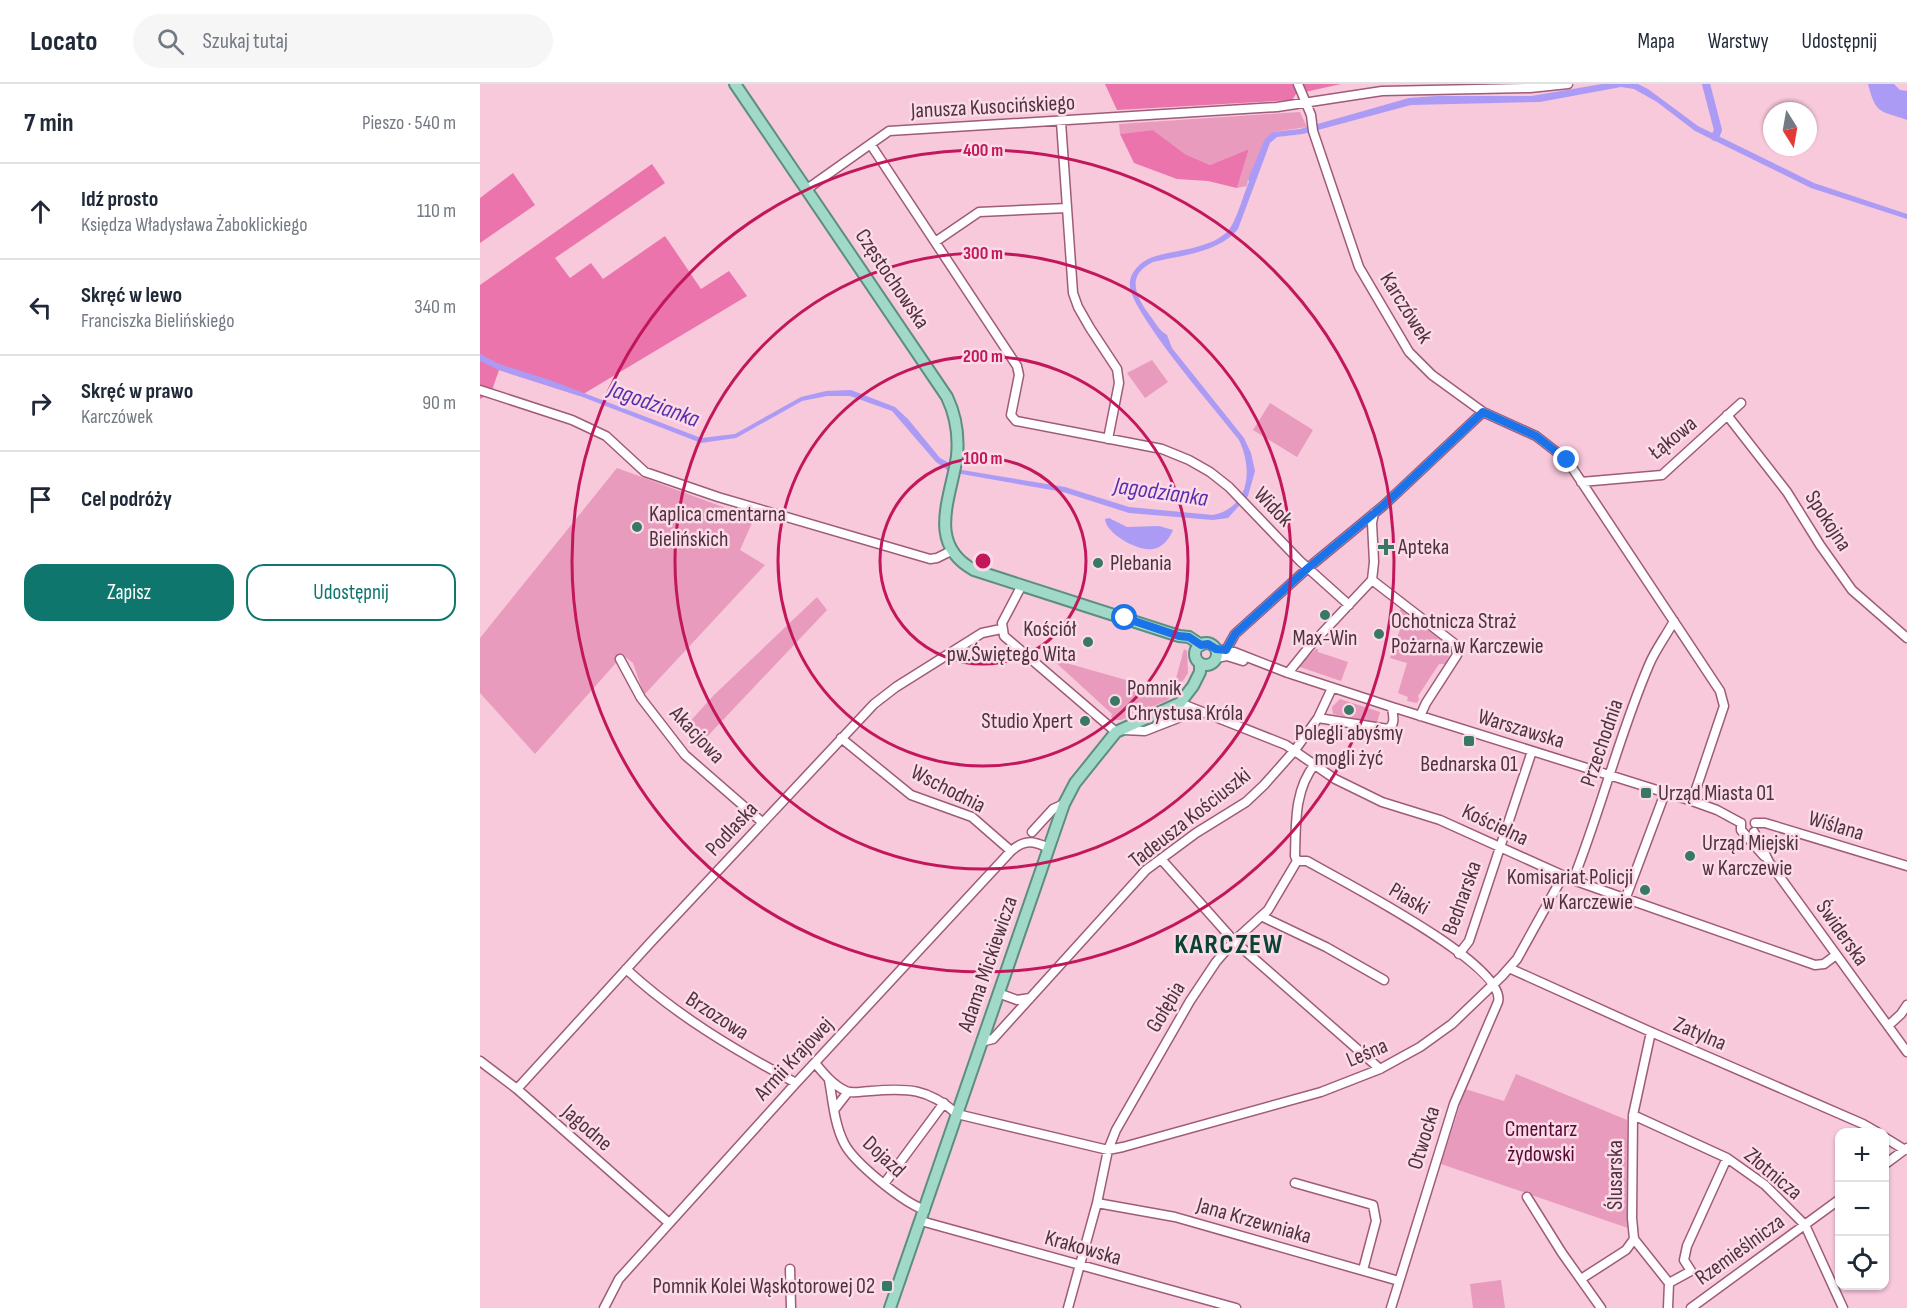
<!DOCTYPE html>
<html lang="pl">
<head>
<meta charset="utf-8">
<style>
  :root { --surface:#fff; --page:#f6f6f7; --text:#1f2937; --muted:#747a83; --line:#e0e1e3; --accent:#0f766e }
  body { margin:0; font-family:"Sofia Sans Condensed",sans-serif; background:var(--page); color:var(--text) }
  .controls { position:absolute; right:18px; bottom:18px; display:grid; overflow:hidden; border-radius:12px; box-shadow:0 2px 4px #0004 }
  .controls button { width:54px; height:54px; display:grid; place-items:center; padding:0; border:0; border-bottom:2px solid var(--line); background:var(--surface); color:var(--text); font:30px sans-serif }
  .compass { position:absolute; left:1283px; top:18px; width:54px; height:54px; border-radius:50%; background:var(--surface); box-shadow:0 2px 4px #0004; rotate:169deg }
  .stop { position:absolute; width:18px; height:18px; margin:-14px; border:4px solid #1a73e8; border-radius:50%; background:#fff }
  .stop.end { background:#1a73e8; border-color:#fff; box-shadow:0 2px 6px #0008 }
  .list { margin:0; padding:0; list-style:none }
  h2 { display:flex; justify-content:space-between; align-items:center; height:78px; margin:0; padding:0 24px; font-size:26px }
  h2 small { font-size:20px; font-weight:400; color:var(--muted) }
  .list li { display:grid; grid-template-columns:39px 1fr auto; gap:18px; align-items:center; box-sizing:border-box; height:96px; padding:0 24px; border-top:2px solid var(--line) }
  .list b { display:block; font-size:22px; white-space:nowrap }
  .list p { margin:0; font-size:20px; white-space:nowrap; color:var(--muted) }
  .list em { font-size:20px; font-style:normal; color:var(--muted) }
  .actions { display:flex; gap:12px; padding:18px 24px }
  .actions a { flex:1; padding:14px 0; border:2px solid var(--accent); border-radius:18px; text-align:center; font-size:21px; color:var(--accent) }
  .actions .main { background:var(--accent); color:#fff }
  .icon { flex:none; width:33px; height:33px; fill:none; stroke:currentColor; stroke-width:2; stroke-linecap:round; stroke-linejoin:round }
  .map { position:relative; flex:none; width:1427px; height:1224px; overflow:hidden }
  header { display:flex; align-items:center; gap:36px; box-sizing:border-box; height:84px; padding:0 30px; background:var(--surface); border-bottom:2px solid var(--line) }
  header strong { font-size:28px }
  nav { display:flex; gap:33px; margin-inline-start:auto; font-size:21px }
  .search { width:420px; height:54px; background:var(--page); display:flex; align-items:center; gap:15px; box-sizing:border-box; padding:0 21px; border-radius:33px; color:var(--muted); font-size:22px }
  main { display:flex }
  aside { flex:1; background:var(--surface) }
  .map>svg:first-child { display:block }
</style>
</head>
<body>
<header>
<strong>Locato</strong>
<div class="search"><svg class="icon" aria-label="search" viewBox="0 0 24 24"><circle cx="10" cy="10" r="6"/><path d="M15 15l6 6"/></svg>Szukaj tutaj</div>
<nav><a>Mapa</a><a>Warstwy</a><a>Udostępnij</a></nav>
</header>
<main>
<aside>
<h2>7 min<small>Pieszo · 540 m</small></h2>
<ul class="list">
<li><svg class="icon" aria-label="ahead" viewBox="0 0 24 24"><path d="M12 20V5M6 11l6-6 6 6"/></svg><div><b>Idź prosto</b><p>Księdza Władysława Żaboklickiego</p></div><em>110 m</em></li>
<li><svg class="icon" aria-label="left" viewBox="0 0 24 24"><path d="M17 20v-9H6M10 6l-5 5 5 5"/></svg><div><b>Skręć w lewo</b><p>Franciszka Bielińskiego</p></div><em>340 m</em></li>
<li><svg class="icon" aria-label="right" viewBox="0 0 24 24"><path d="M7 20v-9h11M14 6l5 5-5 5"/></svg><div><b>Skręć w prawo</b><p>Karczówek</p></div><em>90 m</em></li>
<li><svg class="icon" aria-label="arrive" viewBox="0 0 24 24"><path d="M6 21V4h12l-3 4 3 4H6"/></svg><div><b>Cel podróży</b></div></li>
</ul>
<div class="actions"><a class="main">Zapisz</a><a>Udostępnij</a></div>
</aside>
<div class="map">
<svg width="1427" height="1224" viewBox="0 0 1427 1224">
  <rect width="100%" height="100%" fill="#f8c8db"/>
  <!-- green -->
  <path fill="#e89bbc" d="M820,28L827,43L793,48L768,95L767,102L757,104L769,65L730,81L705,70L673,46L640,50L639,40Z
    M672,276L688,298L665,314L647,289Z
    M790,319L833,346L817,373L773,346Z
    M137,384L254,427L275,432L260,466L285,481L164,611L153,579L143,571L55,670L0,609V554Z
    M337,513L347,526L223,657L206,642L234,611Z
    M921,524L971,563L972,566L965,580H959L938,612L939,615L937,619L927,617L928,613L918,609L927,579L910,574L922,540L917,533Z
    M704,565L707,567L708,589L694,610L692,609L688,616L641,636H635L631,633L632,630L572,575L692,609Z
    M836,565H838V568L868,578L861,597L820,583V580Z
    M860,615L900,628L897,639L853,630L852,623Z
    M1036,990L1147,1036L1151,1145L961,1080L985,1005L1024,1017Z
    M1021,1196L1025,1224H993L990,1200Z"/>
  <!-- forest -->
  <path fill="#eb74ac" d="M625,0H861L816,10L812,16L637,26Z
    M673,46L705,70L730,81L769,65L757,104L728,97L697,95L654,79L640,50Z
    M172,80L185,99L75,174L90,194L111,179L123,195L185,152L221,205L249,187L267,212L100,312L19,286L11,309L0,315V201Z
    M33,89L55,121L0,159V114Z"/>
  <!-- water -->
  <path fill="#ac9bf4" d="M1122,0H1158L1168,5L1218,42L1334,99L1427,130V135L1331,104L1215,47L1177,18L1154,5L1141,3L1060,18L931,21L823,50L797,53L790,59L758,145C738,169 702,171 673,178C644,192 657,214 671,233C676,240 680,247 687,251L692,264L764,354L771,369L775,387L768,412L748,434L733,436L649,429L583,408L470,388L456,378L412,327L370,312H347L322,317L256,354L221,359L100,312L19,286L0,277V270L19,280L70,296L221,354L255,350L321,313L346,307L371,306L415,323L428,335L460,374L482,386L585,403L649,423L733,431C770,423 773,386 759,356C728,317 694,279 666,236C660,226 652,215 650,203C648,189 661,177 673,173C696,165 739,165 752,141C759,128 763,112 769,98L768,95L785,55L793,48L820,45L929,14L957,12H1051Z
    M1388,0H1414L1420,6L1427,7V36C1401,26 1396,32 1388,0Z
    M629,434L647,443L679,442L693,446C690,454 682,464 673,465C659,468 626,450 625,435Z"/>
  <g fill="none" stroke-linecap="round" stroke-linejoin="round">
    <!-- canal -->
    <path stroke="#ac9bf4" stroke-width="8" d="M1226,0L1238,46L1235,53"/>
    <defs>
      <path id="minor" d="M818,0L831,31L833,47L879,183L929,268L952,291L1003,328L1056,352L1087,376L1240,607L1244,622L1212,717
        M581,38L593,209L598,223L610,244L637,285L639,299L628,355
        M391,61L537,282L539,291L531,331L536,337L682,365L709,376L730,388L749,403L820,477L869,521
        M327,105L409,47L797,23L902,7L1050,4L1088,0
        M455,158L499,128L587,124
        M0,306L92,336L126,352L165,388L238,413L450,475L457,474L471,467
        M1247,331L1307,408L1340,461L1372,506L1427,554
        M1101,398L1182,391L1261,319
        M892,496L975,560L977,571L946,619L940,632
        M542,501L522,539L524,552L636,648
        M736,565L754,568L808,589L912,623L1212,717L1237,726L1261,739
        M746,566L755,550L828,484L903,422L1003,328
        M736,574L747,572L763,577
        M140,575L161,614L205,671L282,738
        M808,589L829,563L892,496L894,478L892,439L894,429
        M700,619L806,661L855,695L902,718L960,736L1093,796L1335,881L1344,880L1356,871
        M838,634L908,645C916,640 913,632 912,623
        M643,646L665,647L706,631L712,625
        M361,654L431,711L492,733L531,767
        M1261,739V746L1284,772
        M1275,739H1285L1427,782
        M552,748L573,725L584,720
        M1274,748L1289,778L1427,968
        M681,775L754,857L900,985
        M817,777H827C858,795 1028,881 1018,918L974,1020L911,1224
        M1093,796C1121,726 1139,651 1169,581C1175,566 1186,552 1194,537
        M1146,813L1185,709
        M783,833L846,863L904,896
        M979,870L989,857L1052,667
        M1029,884L1171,948L1383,1040L1397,1048
        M146,885C197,932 255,966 316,999
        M518,909L537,916L550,914
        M1408,942L1421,930L1427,921
        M1171,948L1153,1031L1152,1134L1154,1155L1189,1199L1188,1224
        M501,958L513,955L666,786L716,749L766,718L784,701L815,666L838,634L852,604
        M0,977L37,1005L189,1139
        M335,979C344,990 353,1001 366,1007C373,1010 383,1007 390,1007C428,1004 448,1004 477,1030L628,1066L643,1063L841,1008L900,985L940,963L972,940L1022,892L1037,875L1083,792
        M349,996C353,1017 354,1039 364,1059C374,1079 424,1119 445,1126
        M37,1005L171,858L394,620L416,603L502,549L521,545
        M354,1026L368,1008
        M1153,1031L1247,1074L1285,1101L1325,1141L1363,1224
        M1404,1053L1425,1066
        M1404,1081L1427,1064
        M815,1099L893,1121L896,1137L883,1186
        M404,1100L464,1019
        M1047,1113L1082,1169L1121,1224
        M617,1119L695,1133L919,1197
        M441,1137L756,1224
        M310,1185L311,1224
        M1101,1195L1146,1166L1154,1155
        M1189,1199L1211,1187L1204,1176L1207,1162L1247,1074
        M124,1224L139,1195L316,999L531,767C545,755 553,757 569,764
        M588,1224L617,1119L628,1066L636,1046L710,917L736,878L754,857L788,826L817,777L815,772C816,740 814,706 835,680
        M1211,1224L1360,1115"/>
      <path id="major" d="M255,0L467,313C476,332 479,351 477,372C471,414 446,460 494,486L699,552L709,553L721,561
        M715 570a11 11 0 1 1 22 0a11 11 0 1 1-22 0Z
        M410,1224L584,720L595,699L636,648L700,619L713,602L720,588V579"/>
    </defs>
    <!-- minor casing -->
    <use href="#minor" stroke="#9f5b7a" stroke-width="11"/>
    <!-- major casing -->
    <use href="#major" stroke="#5c8e81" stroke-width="14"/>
    <!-- minor -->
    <use href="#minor" stroke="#fff" stroke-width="8"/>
    <!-- major -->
    <use href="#major" stroke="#a1d9c9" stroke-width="10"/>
  </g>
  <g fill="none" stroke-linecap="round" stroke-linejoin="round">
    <!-- route -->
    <path stroke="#1a73e8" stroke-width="8" d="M645,534L699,552L709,553L721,561L728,560L736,565L746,566L755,550L828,484L903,422L1003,328L1056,352L1087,376"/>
  </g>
  <!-- distance rings -->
  <g fill="none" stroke="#c2185b" stroke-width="3">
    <circle cx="503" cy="477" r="103"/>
    <circle cx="503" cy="477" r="205"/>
    <circle cx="503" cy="477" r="308"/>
    <circle cx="503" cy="477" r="411"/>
  </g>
  <!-- markers -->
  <g fill="#387865" stroke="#fbdbe7" stroke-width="2">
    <circle cx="157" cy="443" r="6"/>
    <path d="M903 454h6v6h6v6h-6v6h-6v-6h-6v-6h6z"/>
    <circle cx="618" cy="479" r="6"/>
    <circle cx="845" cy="531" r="6"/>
    <circle cx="899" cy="550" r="6"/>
    <circle cx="608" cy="558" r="6"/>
    <circle cx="635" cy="617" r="6"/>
    <circle cx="869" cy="626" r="6"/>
    <circle cx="605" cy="637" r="6"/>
    <rect x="983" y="651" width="12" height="12" rx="3"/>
    <rect x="1160" y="703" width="12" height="12" rx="3"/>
    <circle cx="1210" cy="772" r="6"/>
    <circle cx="1165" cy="806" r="6"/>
    <rect x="401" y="1196" width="12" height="12" rx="3"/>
  </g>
  <g text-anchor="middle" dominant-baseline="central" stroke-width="5" stroke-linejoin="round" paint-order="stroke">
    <!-- street labels -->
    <g font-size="22" fill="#50313f" stroke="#fbdbe7">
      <text transform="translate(513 23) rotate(-3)">Janusza Kusocińskiego</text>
      <text transform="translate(412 195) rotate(56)">Częstochowska</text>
      <text transform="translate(926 224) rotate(58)">Karczówek</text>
      <text transform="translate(1193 354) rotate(-39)">Łąkowa</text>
      <text transform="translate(793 423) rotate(46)">Widok</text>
      <text transform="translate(1348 437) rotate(57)">Spokojna</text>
      <text transform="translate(1041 645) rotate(17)">Warszawska</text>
      <text transform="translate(217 651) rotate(47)">Akacjowa</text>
      <text transform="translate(1122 659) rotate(-71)">Przechodnia</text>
      <text transform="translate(468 705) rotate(27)">Wschodnia</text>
      <text transform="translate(710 734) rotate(-38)">Tadeusza Kościuszki</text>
      <text transform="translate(1015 741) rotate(25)">Kościelna</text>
      <text transform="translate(1356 742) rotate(17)">Wiślana</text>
      <text transform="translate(252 745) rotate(-47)">Podlaska</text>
      <text transform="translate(982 814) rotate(-70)">Bednarska</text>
      <text transform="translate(929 815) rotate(30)">Piaski</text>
      <text transform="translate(1362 849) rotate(55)">Świderska</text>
      <text transform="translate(508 880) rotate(-71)">Adama Mickiewicza</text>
      <text transform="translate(686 923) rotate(-59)">Gołębia</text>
      <text transform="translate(237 932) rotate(33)">Brzozowa</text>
      <text transform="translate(1220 950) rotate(23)">Zatylna</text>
      <text transform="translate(887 969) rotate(-23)">Leśna</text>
      <text transform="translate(314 975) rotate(-47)">Armii Krajowej</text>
      <text transform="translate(107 1044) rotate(41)">Jagodne</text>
      <text transform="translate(944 1054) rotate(-73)">Otwocka</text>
      <text transform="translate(404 1073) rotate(43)">Dojazd</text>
      <text transform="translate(1293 1090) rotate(40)">Złotnicza</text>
      <text transform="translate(1135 1091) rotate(-90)">Ślusarska</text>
      <text transform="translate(774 1137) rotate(16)">Jana Krzewniaka</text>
      <text transform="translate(603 1164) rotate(16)">Krakowska</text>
      <text transform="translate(1260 1166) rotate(-36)">Rzemieślnicza</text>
    </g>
    <!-- poi labels -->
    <g font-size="22" fill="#50313f" stroke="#fbdbe7" text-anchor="start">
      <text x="169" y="430">Kaplica cmentarna<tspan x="169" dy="25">Bielińskich</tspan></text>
      <text x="918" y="463">Apteka</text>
      <text x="630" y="479">Plebania</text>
      <text x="911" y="537">Ochotnicza Straż<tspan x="911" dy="25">Pożarna w Karczewie</tspan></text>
      <text x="596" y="545" text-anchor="end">Kościół<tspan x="596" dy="25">pw.Świętego Wita</tspan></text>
      <text x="845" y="554" text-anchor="middle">Max-Win</text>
      <text x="647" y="604">Pomnik<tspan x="647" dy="25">Chrystusa Króla</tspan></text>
      <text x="593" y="637" text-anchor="end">Studio Xpert</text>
      <text x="869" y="649" text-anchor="middle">Polegli abyśmy<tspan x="869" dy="25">mogli żyć</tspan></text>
      <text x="989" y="680" text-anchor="middle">Bednarska 01</text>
      <text x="1178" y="709">Urząd Miasta 01</text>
      <text x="1222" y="759">Urząd Miejski<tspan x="1222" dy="25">w Karczewie</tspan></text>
      <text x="1153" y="793" text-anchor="end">Komisariat Policji<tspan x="1153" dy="25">w Karczewie</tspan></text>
      <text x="395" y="1202" text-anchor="end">Pomnik Kolei Wąskotorowej 02</text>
    </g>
    <!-- park labels -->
    <g font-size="22" fill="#540833" stroke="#fbdbe7">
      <text x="1061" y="1045">Cmentarz<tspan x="1061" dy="25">żydowski</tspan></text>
    </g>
    <!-- water labels -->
    <g font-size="24" font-style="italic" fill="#5a2faf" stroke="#fbdbe7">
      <text transform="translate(174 320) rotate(20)">Jagodzianka</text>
      <text transform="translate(681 408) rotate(8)">Jagodzianka</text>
    </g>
    <!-- district labels -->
    <g font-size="28" font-weight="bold" letter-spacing="1.5" fill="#0c4235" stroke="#fbdbe7">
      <text x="749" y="860">KARCZEW</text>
    </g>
  </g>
  <circle cx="503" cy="477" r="9" fill="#c2185b" stroke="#fbdbe7" stroke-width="3"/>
  <g font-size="18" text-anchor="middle" font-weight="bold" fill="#c2185b" stroke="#fbdbe7" stroke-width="5" stroke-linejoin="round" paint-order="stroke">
    <text x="503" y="72">400 m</text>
    <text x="503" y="175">300 m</text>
    <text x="503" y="278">200 m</text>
    <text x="503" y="380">100 m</text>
  </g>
</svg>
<div class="controls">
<button>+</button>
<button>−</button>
<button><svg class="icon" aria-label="locate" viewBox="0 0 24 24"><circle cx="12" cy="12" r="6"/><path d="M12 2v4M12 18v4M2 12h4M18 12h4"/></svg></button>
</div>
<svg class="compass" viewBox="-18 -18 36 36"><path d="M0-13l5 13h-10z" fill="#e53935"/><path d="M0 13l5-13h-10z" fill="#747a83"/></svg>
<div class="stop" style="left:645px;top:534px"></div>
<div class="stop end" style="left:1087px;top:376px"></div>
</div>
</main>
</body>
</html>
